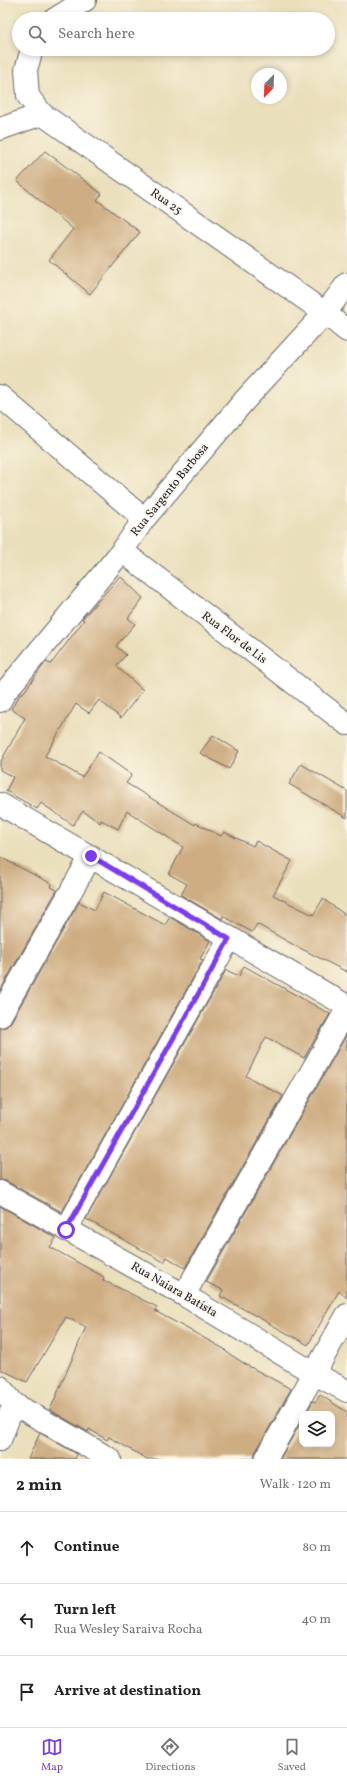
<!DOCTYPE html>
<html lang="en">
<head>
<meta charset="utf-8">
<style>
  :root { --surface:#fff; --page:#f6f6f6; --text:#222; --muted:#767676; --line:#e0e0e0; --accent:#7c3aed }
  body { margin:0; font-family:Vollkorn,serif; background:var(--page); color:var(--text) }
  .controls { position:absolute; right:12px; bottom:12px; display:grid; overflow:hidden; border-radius:8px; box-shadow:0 2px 6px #0003 }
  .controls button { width:36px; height:36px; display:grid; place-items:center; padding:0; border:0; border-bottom:1px solid var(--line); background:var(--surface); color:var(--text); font:20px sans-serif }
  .compass { position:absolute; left:251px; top:68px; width:36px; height:36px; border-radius:50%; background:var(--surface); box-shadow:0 2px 6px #0003; rotate:203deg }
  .stop { position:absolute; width:12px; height:12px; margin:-9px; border:3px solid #7c3aed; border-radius:50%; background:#fff }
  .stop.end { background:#7c3aed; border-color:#fff; box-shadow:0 1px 4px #0008 }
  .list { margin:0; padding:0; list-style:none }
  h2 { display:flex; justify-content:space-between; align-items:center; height:52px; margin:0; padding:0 16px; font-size:17px }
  h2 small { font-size:13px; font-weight:400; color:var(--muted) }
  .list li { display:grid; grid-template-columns:26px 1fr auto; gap:12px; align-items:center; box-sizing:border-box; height:72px; padding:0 16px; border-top:1px solid var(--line) }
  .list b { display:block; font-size:15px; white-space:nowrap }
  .list p { margin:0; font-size:13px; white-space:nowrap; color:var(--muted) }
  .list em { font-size:13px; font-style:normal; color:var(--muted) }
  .icon { flex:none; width:22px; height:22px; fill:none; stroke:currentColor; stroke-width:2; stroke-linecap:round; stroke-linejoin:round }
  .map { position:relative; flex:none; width:347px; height:1459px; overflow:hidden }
  .search { position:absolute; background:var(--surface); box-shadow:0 2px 6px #0003; left:12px; right:12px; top:12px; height:44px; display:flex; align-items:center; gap:10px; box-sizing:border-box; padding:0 14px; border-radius:22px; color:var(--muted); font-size:15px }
  .sheet { height:268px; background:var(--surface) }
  nav { display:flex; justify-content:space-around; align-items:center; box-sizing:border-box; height:56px; border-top:1px solid var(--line); background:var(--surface); font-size:11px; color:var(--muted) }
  nav a { display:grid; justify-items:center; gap:2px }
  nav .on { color:var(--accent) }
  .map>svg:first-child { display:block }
</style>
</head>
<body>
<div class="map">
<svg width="347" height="1459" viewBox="0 0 347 1459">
  <rect width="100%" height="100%" fill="#fcf5e5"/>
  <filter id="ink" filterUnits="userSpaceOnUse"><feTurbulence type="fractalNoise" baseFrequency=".025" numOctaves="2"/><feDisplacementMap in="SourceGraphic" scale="8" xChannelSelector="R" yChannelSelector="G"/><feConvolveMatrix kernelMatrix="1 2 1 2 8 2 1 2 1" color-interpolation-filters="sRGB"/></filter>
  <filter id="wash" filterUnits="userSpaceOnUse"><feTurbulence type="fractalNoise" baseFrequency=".012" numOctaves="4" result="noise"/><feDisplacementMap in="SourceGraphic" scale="16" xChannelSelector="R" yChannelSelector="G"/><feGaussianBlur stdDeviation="0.9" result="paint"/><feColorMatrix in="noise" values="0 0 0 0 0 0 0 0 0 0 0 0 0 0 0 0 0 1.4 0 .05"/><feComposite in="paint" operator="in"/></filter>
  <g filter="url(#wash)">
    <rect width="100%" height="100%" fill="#eadfbb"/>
    <g id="blocks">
      <!-- building -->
      <path fill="#cead82" d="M45,151L102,194L97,200L140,232L90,294L49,260L73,229L17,181Z
        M120,576L143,598L128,618L135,624L116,646L126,655L116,666L143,690L121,718L99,700L89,713L76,704L45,756L82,777L99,752L132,775L126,783L195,825L196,823L221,836L224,832L253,846L256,841L292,861L273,895L313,915L323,899L347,916V972L294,945L257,924L252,932L223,916L222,919L181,895L187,884L169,874L183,847L127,811L118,829L101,820L100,823L83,811L73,825L41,803L37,809L6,791L13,777L0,770V763L25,718L11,709L21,693H23L46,662L51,664L84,620L82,619Z
        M213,735L239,751L229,769L200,753Z
        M301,764L347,791V818L289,784Z
        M0,857L52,884L51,887L57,890L0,991Z
        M104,892L165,925L170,917L210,941L200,959L203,960L62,1212L6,1181L0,1180V1028L6,1027L11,1022L79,902L95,910Z
        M244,966L330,1014L304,1058L266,1037L246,1076L283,1096L185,1268L167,1257L164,1262L86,1219L226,970L239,976Z
        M347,1034V1298L339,1291L308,1345L220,1296L223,1290L206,1282Z
        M0,1206L56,1238L50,1247L104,1277L103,1280L157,1307L155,1311L226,1350L225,1351L245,1364L291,1389L255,1453L254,1459H147L109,1437L107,1440L89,1429L88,1432L50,1410L86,1327L66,1317L27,1382L0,1369Z
        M320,1395L347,1412V1459H280L302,1420V1444H332V1414H306L313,1401L315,1402Z
        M40,1433L77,1454L75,1459H28Z"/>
    </g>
  </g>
  <g filter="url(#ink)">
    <use href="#blocks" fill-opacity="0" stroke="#686468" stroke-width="1"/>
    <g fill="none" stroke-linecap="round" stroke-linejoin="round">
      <defs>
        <path id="minor" d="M55,19L85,0
          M32,49L26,70L28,96L42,114L325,313L347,331
          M0,129L42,114
          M0,396L144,519
          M122,551L347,724
          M0,701L5,692L122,551L144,519L244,401L325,313L347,284
          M0,804L347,1006
          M0,1016L91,856
          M0,1192L184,1295L315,1374L347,1391
          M66,1230L229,939
          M184,1295L347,1009
          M0,1387L14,1404L110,1459
          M0,1440L14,1404
          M266,1459L347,1315"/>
      </defs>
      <!-- minor casing -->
      <use href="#minor" stroke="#686468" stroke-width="24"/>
      <!-- minor -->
      <use href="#minor" stroke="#fff" stroke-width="22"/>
    </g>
  </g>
  <g fill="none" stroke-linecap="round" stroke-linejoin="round" filter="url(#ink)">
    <!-- route -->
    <path stroke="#7c3aed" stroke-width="5" d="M66,1230L229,939L91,856"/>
  </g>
  <g text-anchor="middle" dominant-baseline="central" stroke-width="3" stroke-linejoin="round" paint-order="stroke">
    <!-- street labels -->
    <g font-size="12" fill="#22223b" stroke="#fcf5e5">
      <text transform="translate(166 202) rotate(35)">Rua 25</text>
      <text transform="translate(170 490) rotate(-51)">Rua Sargento Barbosa</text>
      <text transform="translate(234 638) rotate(37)">Rua Flor de Lis</text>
      <text transform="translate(174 1290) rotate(30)">Rua Naiara Batista</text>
    </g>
  </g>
</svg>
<div class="controls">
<button><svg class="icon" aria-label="layers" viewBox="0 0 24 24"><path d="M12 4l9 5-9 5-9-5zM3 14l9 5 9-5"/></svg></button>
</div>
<svg class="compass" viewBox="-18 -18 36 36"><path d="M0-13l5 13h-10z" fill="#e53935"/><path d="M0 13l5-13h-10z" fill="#767676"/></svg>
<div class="stop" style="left:66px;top:1230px"></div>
<div class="stop end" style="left:91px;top:856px"></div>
<div class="search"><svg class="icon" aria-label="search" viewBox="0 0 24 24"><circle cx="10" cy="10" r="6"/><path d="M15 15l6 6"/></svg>Search here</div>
</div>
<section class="sheet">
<h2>2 min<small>Walk · 120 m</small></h2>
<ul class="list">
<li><svg class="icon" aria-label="ahead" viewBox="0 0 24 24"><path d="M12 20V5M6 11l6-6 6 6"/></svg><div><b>Continue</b></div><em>80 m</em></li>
<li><svg class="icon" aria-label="left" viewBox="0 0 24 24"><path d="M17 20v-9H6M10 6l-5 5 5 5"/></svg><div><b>Turn left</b><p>Rua Wesley Saraiva Rocha</p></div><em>40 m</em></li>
<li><svg class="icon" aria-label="arrive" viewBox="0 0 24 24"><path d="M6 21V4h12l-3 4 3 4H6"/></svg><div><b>Arrive at destination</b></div></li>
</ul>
</section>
<nav>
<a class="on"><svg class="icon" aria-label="map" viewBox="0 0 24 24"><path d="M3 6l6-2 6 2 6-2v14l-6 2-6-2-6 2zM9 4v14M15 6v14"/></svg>Map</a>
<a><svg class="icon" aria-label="directions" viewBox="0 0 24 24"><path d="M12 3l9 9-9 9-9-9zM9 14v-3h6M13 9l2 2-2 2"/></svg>Directions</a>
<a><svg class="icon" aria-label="saved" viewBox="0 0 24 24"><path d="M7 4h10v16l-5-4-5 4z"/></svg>Saved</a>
</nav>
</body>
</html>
